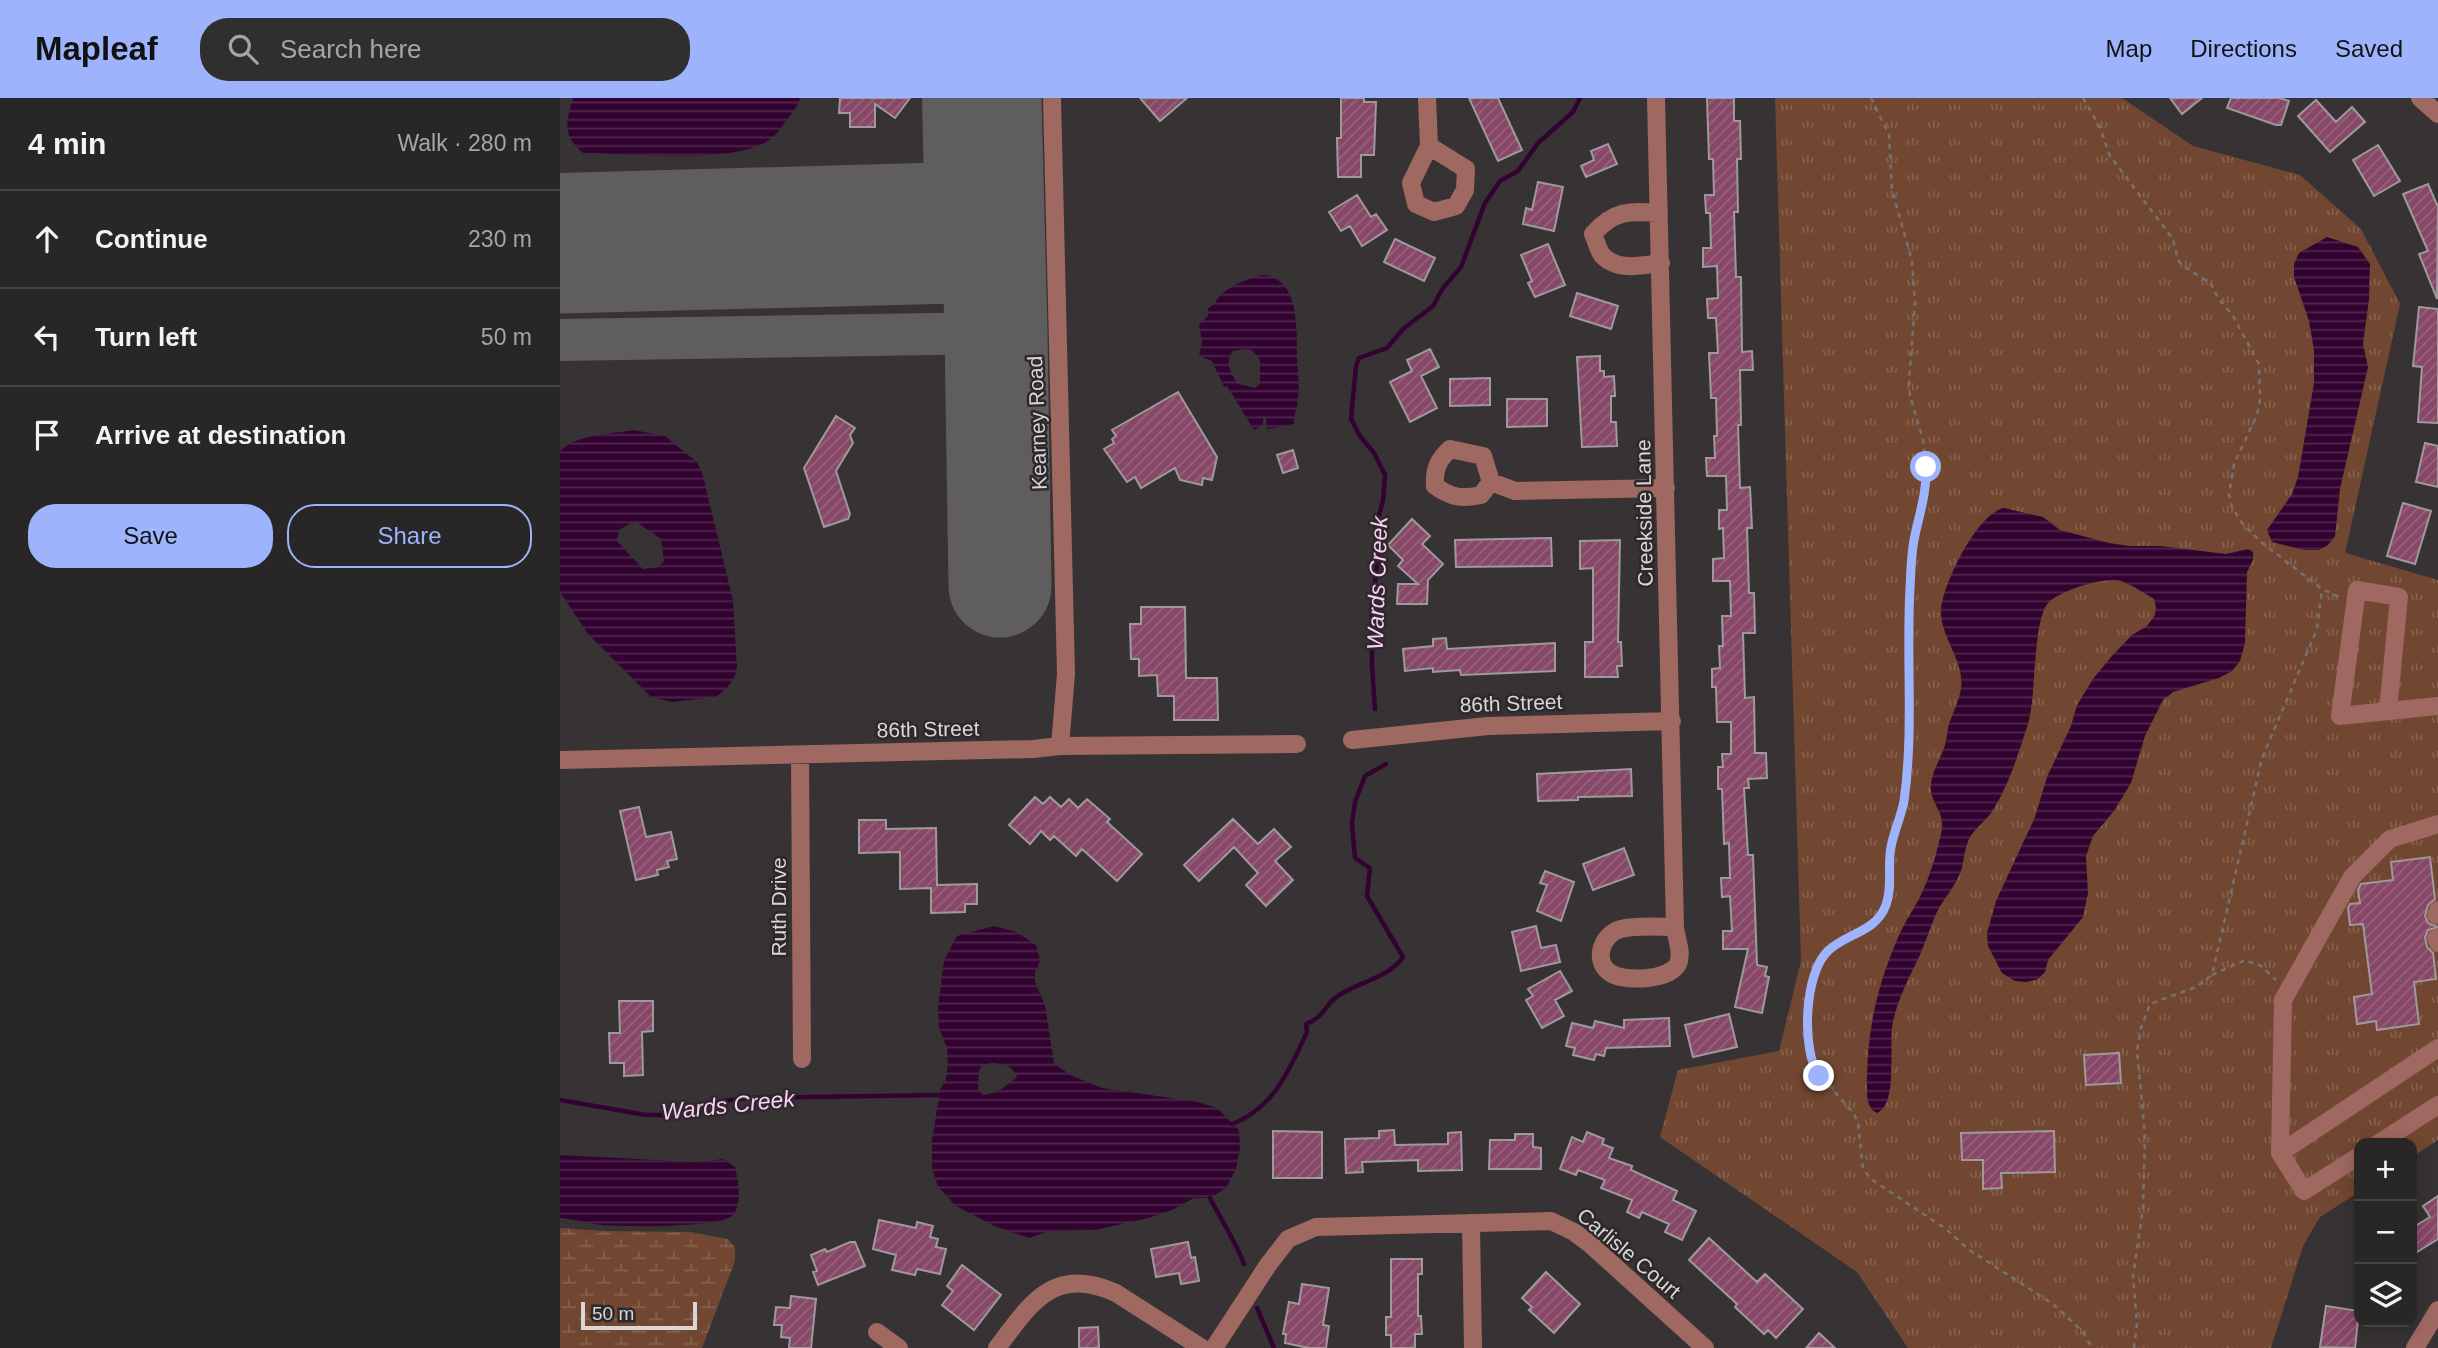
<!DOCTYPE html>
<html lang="en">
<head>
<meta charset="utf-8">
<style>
  :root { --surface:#292627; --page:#312e2f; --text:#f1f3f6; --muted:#a5a5a7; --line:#454344; --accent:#9db4fd }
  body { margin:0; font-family:Helvetica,sans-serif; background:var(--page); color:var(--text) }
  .controls { position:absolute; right:21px; bottom:21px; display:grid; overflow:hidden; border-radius:14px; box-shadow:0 4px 18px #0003 }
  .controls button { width:63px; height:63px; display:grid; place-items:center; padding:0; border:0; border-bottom:2px solid var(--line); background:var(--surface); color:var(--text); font:35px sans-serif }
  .scale { position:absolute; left:21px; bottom:18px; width:116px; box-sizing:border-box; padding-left:7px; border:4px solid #d8d6d6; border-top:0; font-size:19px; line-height:24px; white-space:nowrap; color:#d8d6d6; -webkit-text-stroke:5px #2d292a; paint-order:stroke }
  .stop { position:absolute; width:21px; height:21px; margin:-16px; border:5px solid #9db4fd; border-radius:50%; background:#fff }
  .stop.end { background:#9db4fd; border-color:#fff; box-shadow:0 2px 7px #0008 }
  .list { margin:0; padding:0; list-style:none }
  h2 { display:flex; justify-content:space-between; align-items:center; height:91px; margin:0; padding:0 28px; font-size:30px }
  h2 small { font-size:23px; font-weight:400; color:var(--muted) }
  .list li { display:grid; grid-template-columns:46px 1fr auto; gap:21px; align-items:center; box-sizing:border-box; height:98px; padding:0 28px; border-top:2px solid var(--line) }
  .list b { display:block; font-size:26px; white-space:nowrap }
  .list em { font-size:23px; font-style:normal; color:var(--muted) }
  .actions { display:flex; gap:14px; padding:21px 28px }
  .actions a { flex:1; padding:16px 0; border:2px solid var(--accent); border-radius:28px; text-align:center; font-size:24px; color:var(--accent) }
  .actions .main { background:var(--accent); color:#111 }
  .icon { flex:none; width:38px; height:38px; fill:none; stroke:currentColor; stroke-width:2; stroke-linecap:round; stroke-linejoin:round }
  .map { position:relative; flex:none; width:1878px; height:1250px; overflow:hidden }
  header { display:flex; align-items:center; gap:42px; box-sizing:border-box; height:98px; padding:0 35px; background:var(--accent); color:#111 }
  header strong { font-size:33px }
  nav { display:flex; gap:38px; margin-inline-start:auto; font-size:24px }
  .search { width:490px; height:63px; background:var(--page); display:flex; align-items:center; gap:18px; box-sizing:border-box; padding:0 24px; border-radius:28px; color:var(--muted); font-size:26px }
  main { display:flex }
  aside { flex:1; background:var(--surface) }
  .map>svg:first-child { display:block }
</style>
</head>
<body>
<header>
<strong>Mapleaf</strong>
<div class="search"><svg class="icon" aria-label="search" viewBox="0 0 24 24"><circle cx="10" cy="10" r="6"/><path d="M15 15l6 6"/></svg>Search here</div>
<nav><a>Map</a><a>Directions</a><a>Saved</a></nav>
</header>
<main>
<aside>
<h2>4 min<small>Walk · 280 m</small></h2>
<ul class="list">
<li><svg class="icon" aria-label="ahead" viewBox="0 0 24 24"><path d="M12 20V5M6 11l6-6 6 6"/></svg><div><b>Continue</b></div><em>230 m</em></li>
<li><svg class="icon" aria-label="left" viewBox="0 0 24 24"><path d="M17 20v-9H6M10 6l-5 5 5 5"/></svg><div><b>Turn left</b></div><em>50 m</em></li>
<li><svg class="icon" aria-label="arrive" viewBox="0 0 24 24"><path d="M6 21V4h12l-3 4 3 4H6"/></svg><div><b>Arrive at destination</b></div></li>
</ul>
<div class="actions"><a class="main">Save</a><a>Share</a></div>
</aside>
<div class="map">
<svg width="1878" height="1250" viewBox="0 0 1878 1250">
  <defs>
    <pattern id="grass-tufts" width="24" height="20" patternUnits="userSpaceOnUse" patternTransform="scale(1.75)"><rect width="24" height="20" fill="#724731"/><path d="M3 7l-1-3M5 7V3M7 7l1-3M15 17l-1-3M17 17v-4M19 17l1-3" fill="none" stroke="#85614e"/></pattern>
    <pattern id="wetland-marsh" width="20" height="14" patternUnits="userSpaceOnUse" patternTransform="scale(1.75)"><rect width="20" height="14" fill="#724731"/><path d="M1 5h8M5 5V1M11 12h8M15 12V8" fill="none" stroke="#85614e"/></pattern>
    <pattern id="water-rules" width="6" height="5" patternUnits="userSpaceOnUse" patternTransform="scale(1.75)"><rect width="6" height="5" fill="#320330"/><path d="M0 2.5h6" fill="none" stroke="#4f274d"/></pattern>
    <pattern id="building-hatch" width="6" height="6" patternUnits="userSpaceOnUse" patternTransform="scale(1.75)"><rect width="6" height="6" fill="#874767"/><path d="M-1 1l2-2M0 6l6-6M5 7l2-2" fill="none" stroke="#97617c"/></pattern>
  </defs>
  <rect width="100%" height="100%" fill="#373334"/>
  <!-- grass -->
  <path fill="url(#grass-tufts)" d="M1215,0H1562L1633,48L1740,77L1801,131L1840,206L1785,455L1878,482V1042L1852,1059V1045H1799V1094L1760,1119L1743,1148L1711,1250H1348L1297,1174L1100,1039L1118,972L1219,953L1241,863Z"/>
  <!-- wetland -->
  <path fill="url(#wetland-marsh)" d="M0,1130L44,1133L130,1134L168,1141L175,1149V1163L142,1250H0Z"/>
  <!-- water -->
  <path fill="url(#water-rules)" fill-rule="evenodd" d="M13,0H240C238,9 232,15 226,23C222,28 218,35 213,39C178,69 69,55 23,55C2,37 6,25 13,0Z
    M1767,139L1798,149L1810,166L1809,201L1803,246L1808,269L1780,391L1775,438L1768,447L1759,452H1745L1712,444L1707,432L1732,396L1738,379L1754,285V253L1749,223L1734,179V166L1739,155Z
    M701,177C739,177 737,230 737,257C737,271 740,286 738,301C737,311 734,316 734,326L707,331L706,320L703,317V327L694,332L667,288L664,289L652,263L639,258L642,244L639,226L648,218V210C656,207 656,200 663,195C675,185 687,182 701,177ZM683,251L692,252L700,262V286L695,290L678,286C671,276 664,264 673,253Z
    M74,332L105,338L137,364L142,374L173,502L177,569L175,578L167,590L156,599L112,604L91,599L28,536L0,494V353C17,336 51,336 74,332ZM75,423L101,441L104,463L99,469L83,471L57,443L59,432Z
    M1444,410L1483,419L1500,432L1549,445L1569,448H1600L1666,456L1688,451L1693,454V462L1687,474L1685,545L1680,563L1672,573L1659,580L1613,594L1603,602L1585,638L1571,685L1554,713L1533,738L1526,758L1528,795L1523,819L1488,862L1485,874L1478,881L1467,884L1455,883L1442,875L1428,848L1427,835L1436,803L1475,719L1487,679L1511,628L1517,607L1533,581L1551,559L1572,537L1587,528L1595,517L1596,509L1594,501C1584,495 1572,487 1561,483C1545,478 1503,492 1490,503C1472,518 1477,597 1468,626C1458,656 1449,688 1431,715C1425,723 1416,730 1410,739C1403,752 1405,767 1398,780C1392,792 1382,803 1376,816C1369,832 1364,850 1356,865C1347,884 1337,904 1333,924C1328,945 1339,1006 1317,1015C1305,1009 1307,994 1307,982C1307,931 1319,880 1341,833C1346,822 1353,812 1359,801C1369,781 1376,758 1381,736C1387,713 1369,706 1371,687C1372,672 1381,661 1385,647C1387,640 1387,633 1389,626C1393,615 1399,603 1401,591C1405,564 1381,540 1381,514C1381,489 1417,415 1444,410Z
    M434,828L456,834L476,847L480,863L475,875V884L485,907L494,965L510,977L542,990L638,1004L657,1010L679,1032L680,1050L676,1071L666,1090L650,1100H634L612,1112L588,1120L536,1132L489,1133L469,1140L434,1128L396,1108L378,1089L372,1071V1042L380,992L386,981L388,966L387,950L379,930L378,909L384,862L397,838ZM432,965C444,966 452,967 457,979C446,988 437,996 423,997L418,992L419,973L422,967Z
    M0,1057L136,1064L163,1061L175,1069C178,1083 183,1105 173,1117C162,1130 63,1129 43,1127C29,1126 15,1121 0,1120Z"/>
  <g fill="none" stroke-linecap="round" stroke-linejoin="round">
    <!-- stream -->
    <path stroke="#320330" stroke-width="4.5" d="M815,611L812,567V507L818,460L815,433L823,402L825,377L814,355L800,338L791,321L796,268L799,260L827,250L843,231L873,208L883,190L901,169L925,105L940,83L958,73L978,45L1013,14L1020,0
      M0,1002L86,1017H108L163,1003L190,1000L379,997
      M672,1026C713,1011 730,971 747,934L746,926C764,919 763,910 775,900C796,884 828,881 843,859L807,798L810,770L795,760L792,725L795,704L805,678L826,666
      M650,1100C661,1122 675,1142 684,1166
      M697,1210L714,1250"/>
    <!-- taxiway -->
    <path stroke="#605d5e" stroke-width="42" d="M383,0L385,86
      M0,96L432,84
      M0,242L436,235"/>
    <!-- runway -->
    <path stroke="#605d5e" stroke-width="103" d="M430,0L436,235L440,488
      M0,164L433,153"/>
  </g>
  <!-- building -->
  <path fill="url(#building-hatch)" stroke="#9e9a9c" stroke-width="2" d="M280,0H350L335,20L315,6V29H290V15H279Z
    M580,0H627L600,23Z
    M781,0H804V4H816L814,57H801V79H778L777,40H781Z
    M909,0H938L962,52L938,63Z
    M1147,0H1174V23H1180L1181,61H1177L1178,114H1174L1176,179H1181L1182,254L1192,253L1193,272H1180L1181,327H1178L1180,390L1190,389L1192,430H1187L1189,495H1194L1195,535H1183L1185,600L1194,599L1195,655H1206L1207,680L1188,681L1189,690H1184L1188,757H1193L1197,867L1207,869L1205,878L1209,879L1202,915L1175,909L1188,851H1163V833H1172L1170,798L1162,799L1161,780H1170L1169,745L1164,746L1162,691H1158V669H1163L1162,656H1171V624H1157L1156,589H1152V571L1160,570L1159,548H1163L1162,518H1171L1170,483H1153V461L1164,460L1163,430L1159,431V412H1167L1166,378H1147L1146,360H1155L1154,338H1157L1156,300H1151L1149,255H1158L1156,220H1148L1147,201L1158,200L1157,168L1143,169V150H1151L1150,115H1146L1145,97H1154L1153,61H1149Z
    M1610,0H1642L1622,16Z
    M1671,0H1720L1729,3L1721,27H1716L1667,10Z
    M1756,2L1776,24L1792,9L1805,24L1770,54L1738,18Z
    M1048,46L1057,66L1026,79L1021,68L1034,62L1031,53Z
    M1818,47L1840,83L1814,98L1793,62Z
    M978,84L1003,89L994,133L963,126L966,110L972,112Z
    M1868,86L1878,109L1877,201L1859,156L1868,153L1843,96Z
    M797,97L811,119L816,116L827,132L802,148L790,128L781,133L769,114Z
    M835,141L875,160L864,183L824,164Z
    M988,146L1005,187L975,199L968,185L972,183L961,157Z
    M1017,195L1058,208L1051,231L1010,218Z
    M1859,209L1878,211V325L1858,324L1862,269L1853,268Z
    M870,251L879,269L861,278L877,310L850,324L830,284L852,273L847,262Z
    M1040,258V273H1044V279L1054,278L1055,298H1051V324H1056L1057,348L1022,349L1017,259Z
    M930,280V307L890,308V281Z
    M618,294L657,359L652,382L643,380L642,387L620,382L615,370L581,390L575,379L567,384L544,351L554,345L552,341L556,338L552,332Z
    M947,301H987V328L947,329Z
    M276,318L295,330L290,337L293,345L276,373L290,416L288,421L264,429L244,370Z
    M1865,345L1878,348V389L1856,384Z
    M733,352L738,370L723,375L717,357Z
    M1843,405L1871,413L1855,466L1827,458Z
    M852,421L870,438L862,446L883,466L868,482L867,506H837L838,486H858L838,468L843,462L828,447Z
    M991,440L992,468L896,469L895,442Z
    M1060,442L1058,544H1061L1062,568H1057L1058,579H1025V544H1033V470L1020,471V443Z
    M581,509H625L626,580H657L658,622H614V598H598L597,577L579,578V561H571L570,526H581Z
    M886,540L887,551L995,545V573L901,577L900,572L873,574V570L845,573L843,551L873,548V541Z
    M1071,671L1072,698L1018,699V702L978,703L977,676Z
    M475,699L483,706L490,699L501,709L509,701L518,710L527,701L550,721L547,724L582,756L557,783L522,751L516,758L494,738L490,742L481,733L470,746L449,727Z
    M79,709L86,739L111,734L117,761L107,763L109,769L97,772L98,777L76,782L60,713Z
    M673,721L698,746L714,731L731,749L715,763L733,782L706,808L686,787L698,775L674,749L639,783L624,767Z
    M299,722H326V731L376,730L377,787L417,786V806H405V814L371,815V790L340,791V754L299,755Z
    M1064,750L1074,777L1033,792L1023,766Z
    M1870,759L1875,801L1868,807L1865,818L1868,825L1878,829L1868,832L1865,839L1867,849L1873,855L1876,881L1854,884L1859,926L1817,932L1816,923L1797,926L1794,899L1812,896L1803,826L1790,827L1788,810L1790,806L1800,805L1798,792L1801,786L1833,782L1831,764Z
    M985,773L1014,784L1001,823L977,813L987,787L980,785Z
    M976,828L981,850L996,847L1000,864L961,873L952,834Z
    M1000,873L1012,893L995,902L1004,918L982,930L966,902L973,898L968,891Z
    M59,903H93V933L82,934L83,977L64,978V965H50L49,935H60Z
    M1169,916L1177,949L1133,959L1125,927Z
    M1109,920L1110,948L1046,950L1044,958L1036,956L1034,962L1013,957L1015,950L1006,948L1012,925L1033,930L1035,923L1064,930V922Z
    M1559,955L1561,985L1526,987L1524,957Z
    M834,1032L835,1047L888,1046V1035L901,1034L902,1072L858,1073V1062L802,1064L803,1074L786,1075L785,1041L819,1040V1033Z
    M713,1033L762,1034V1080H713Z
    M1494,1033L1495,1074L1441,1075L1442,1090L1423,1091V1062H1402L1401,1035Z
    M1027,1034L1044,1041L1042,1046L1053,1050L1049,1060L1072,1068L1071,1072L1117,1093L1113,1102L1136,1113L1122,1142L1105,1134L1109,1126L1082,1114L1079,1120L1067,1114L1072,1102L1041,1090L1045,1082L1018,1072L1016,1077L1000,1071L1012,1039L1023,1044Z
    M955,1036H973V1049L981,1050V1071H929L930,1042H955Z
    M1878,1098V1141L1852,1157V1130L1870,1119L1863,1108Z
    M319,1122L356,1130L357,1124L373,1128L370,1139L378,1141L376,1149L386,1151L380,1176L357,1171L355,1177L332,1172L336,1157L313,1151Z
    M1149,1140L1197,1184L1205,1176L1243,1211L1216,1240L1208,1232L1204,1236L1175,1209L1177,1206L1129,1162Z
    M290,1144H295L305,1168L258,1187L253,1174L257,1173L251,1157L265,1151L267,1154Z
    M628,1144L631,1160L635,1159L639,1183L621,1186L619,1175L596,1179L591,1151Z
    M831,1161H862V1176H858V1218H861L862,1236H855V1250H831V1237H826V1219H831Z
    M402,1167L441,1197L414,1232L382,1207L393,1193L387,1188Z
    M986,1174L1020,1206L994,1235L969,1212L972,1209L962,1200Z
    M742,1186L769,1190L763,1227L769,1228L766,1250H749L725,1245L726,1236H723L729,1204L739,1206Z
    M231,1198L256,1201L251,1250H229L230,1240L221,1239L222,1227H214L216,1209L230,1210Z
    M1766,1208L1799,1213L1795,1250L1760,1249Z
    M538,1229L539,1250H519V1230Z
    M1259,1235L1275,1250H1246Z"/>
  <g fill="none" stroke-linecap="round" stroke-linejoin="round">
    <!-- path -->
    <path stroke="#767273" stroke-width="2.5" stroke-dasharray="5 5" stroke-linecap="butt" d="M1311,0L1329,37L1332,92L1352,163L1355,205L1349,283L1350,298L1363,342L1366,369L1364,401L1354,440L1349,509V642L1343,706L1330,752V789L1325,810L1320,817L1307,830L1279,845L1258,864L1251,901L1248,933L1249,953L1253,969L1294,1016L1298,1024L1303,1071L1311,1081L1386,1131L1408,1151L1493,1206L1523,1234L1532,1250
      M1523,0L1539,27L1550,58L1613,141L1618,162L1622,167L1651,186L1658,200L1673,218L1699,266L1700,302L1697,317L1674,366L1669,397L1672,409L1681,424L1701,444L1762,491L1779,499
      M1652,877L1685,862L1701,868L1716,882
      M1574,1250L1577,1226L1573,1179L1583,1109L1585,1037L1577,953L1581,930L1590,906L1636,889L1652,877L1702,660L1757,531L1762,491"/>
    <!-- minor -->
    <path stroke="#9f6961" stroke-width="18" d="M492,0L506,576L500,648
      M867,0L869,48L851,85L856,106L874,114L896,108L905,92L906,71L869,48
      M1096,0L1115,829C1116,840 1123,855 1118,866C1109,882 1067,884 1052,876C1032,865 1041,836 1061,831C1077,827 1098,829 1115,829
      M1860,0L1878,16
      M1099,115C1069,113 1054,112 1033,136C1036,142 1038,152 1042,157C1056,173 1083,168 1101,165
      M931,384L921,397C902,401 892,400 875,388C874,371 878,362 890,351L923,358L931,384L955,393L1106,390
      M1828,613L1839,499L1797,492L1780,618L1878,608
      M792,642L928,628L1112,623
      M240,657L242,961
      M0,662L473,651L500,648L737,646
      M1876,817L1878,812
      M1876,840L1878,845
      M1819,1045L1878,1007
      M1720,1055L1723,902L1792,779L1830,741L1878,726
      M1799,1058L1744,1093L1720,1055L1878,950
      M911,1125L913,1250
      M317,1234L339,1250
      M437,1250C471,1205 493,1167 556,1195L642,1250
      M654,1250L708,1167L728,1141L756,1129L991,1123L1014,1134L1030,1146L1145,1250
      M1855,1250L1878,1212"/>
  </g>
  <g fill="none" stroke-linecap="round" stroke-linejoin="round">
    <!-- route -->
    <path stroke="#9db4fd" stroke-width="9" d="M1259,978C1241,952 1244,873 1269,852C1288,835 1316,834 1326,807C1333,788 1327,769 1331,749C1334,733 1341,719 1344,703C1354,632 1346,561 1350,490C1351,473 1351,454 1355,437C1360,414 1367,393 1366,369"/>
  </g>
  <g text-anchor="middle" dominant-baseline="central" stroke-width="5" stroke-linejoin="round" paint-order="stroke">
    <!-- street labels -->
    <g font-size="21" fill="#d8d6d6" stroke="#2d292a">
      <text transform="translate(477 325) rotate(-92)">Kearney Road</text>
      <text transform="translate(1084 415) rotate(-91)">Creekside Lane</text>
      <text transform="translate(951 605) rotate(-2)">86th Street</text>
      <text transform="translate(368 631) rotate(-1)">86th Street</text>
      <text transform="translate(218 809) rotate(-90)">Ruth Drive</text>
      <text transform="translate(1069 1155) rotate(40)">Carlisle Court</text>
    </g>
    <!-- water labels -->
    <g font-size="23" font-style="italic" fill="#fdcef8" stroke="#2d292a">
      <text transform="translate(817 485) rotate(-88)">Wards Creek</text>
      <text transform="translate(168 1007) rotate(-6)">Wards Creek</text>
    </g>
  </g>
</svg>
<div class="controls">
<button>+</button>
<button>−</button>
<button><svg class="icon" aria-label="layers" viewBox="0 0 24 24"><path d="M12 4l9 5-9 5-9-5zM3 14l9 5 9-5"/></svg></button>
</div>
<div class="scale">50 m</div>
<div class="stop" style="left:1366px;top:369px"></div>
<div class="stop end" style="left:1259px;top:978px"></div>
</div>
</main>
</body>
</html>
